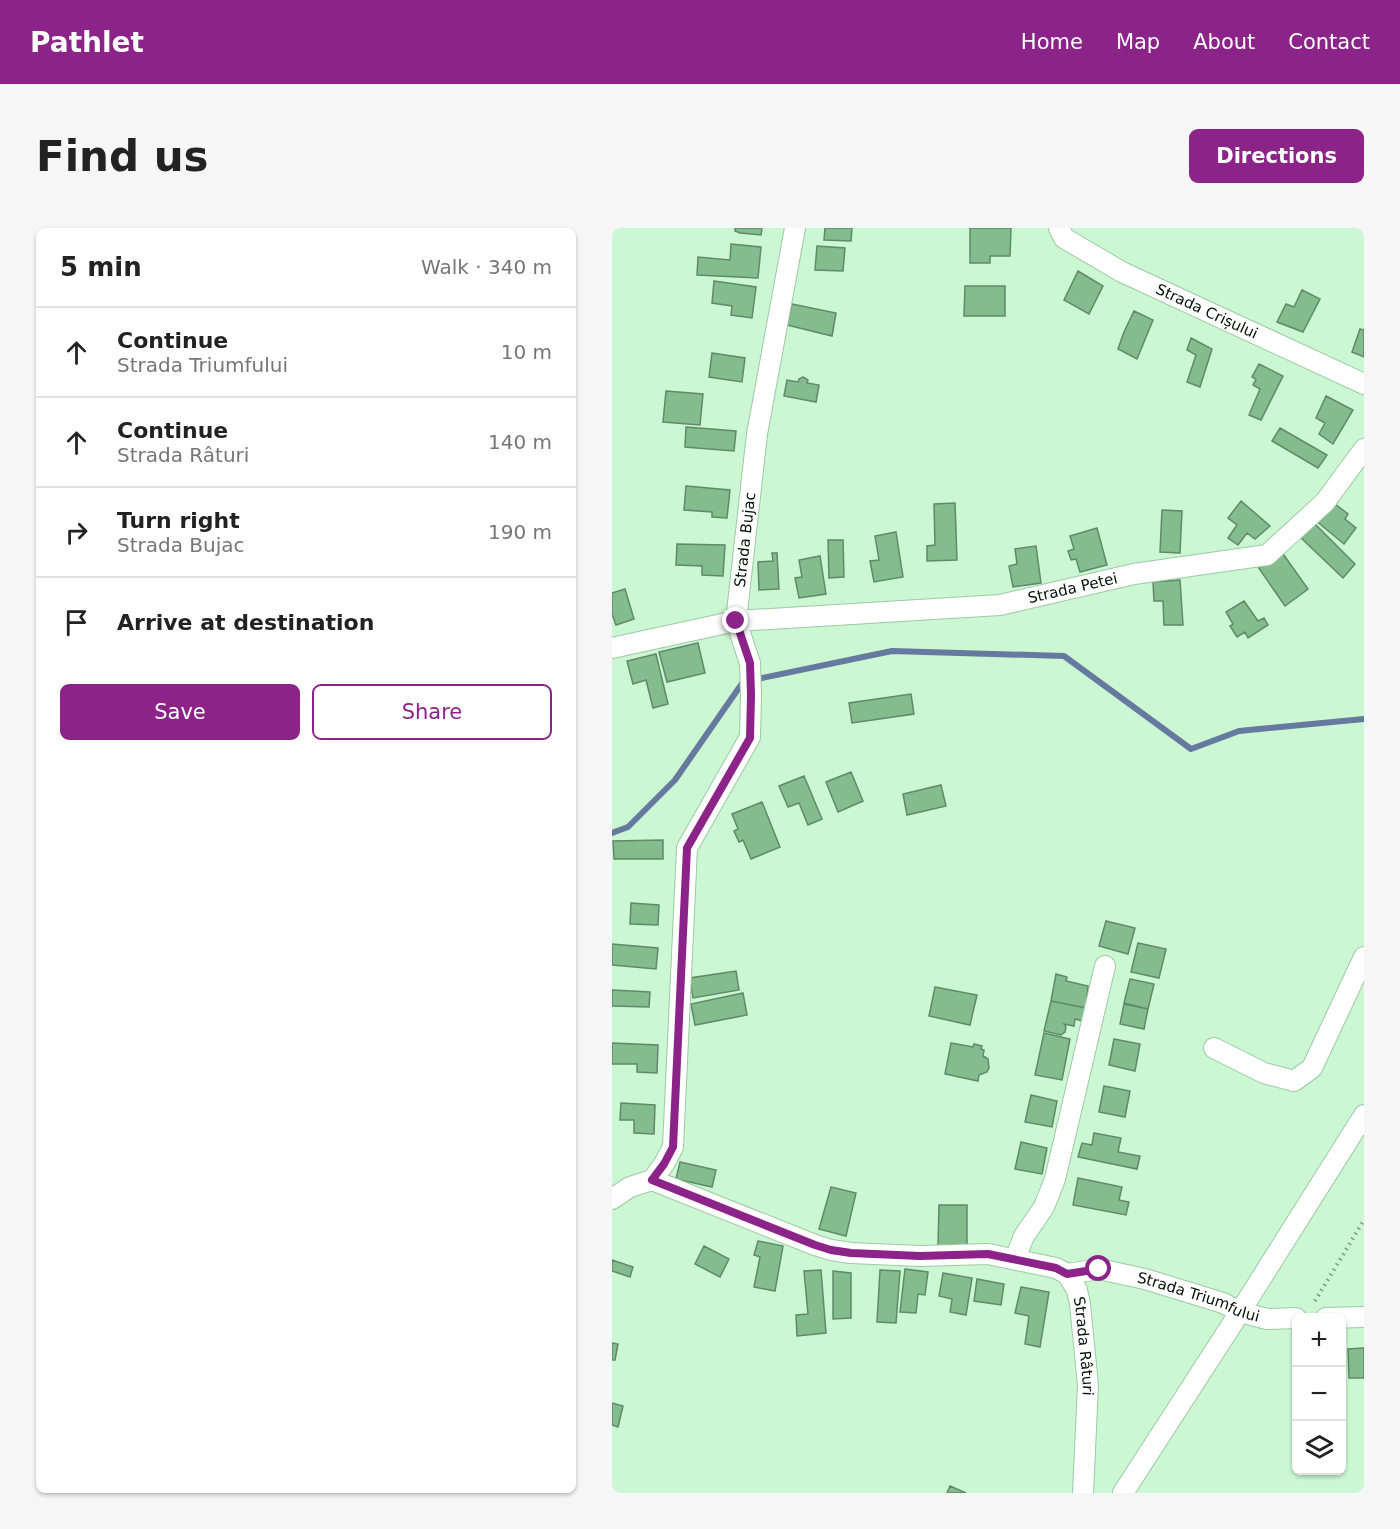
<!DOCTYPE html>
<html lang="en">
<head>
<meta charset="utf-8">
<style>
  :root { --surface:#fff; --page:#f6f6f6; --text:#222; --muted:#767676; --line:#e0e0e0; --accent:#8c2389 }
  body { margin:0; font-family:"DejaVu Sans",sans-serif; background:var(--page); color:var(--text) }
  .controls { position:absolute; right:18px; bottom:18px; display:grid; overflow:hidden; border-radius:9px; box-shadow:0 2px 4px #0004 }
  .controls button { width:54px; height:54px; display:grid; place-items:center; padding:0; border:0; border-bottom:2px solid var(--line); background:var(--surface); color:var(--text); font:30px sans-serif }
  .stop { position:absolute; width:18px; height:18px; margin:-14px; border:4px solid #8c2389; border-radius:50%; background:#fff }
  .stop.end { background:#8c2389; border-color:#fff; box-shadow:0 2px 6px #0008 }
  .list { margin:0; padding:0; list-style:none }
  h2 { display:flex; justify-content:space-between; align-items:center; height:78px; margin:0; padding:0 24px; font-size:26px }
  h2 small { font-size:20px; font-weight:400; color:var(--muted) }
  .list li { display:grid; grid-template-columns:39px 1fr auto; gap:18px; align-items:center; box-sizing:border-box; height:90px; padding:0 24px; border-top:2px solid var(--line) }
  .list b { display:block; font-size:22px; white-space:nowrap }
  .list p { margin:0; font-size:20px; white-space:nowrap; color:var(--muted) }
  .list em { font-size:20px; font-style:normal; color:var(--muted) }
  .actions { display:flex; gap:12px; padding:18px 24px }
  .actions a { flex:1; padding:14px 0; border:2px solid var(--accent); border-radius:9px; text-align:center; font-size:21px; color:var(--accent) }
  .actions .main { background:var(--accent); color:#fff }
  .icon { flex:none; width:33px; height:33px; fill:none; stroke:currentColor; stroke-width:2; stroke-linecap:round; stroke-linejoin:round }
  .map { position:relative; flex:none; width:752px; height:1265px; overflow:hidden; border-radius:9px }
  header { display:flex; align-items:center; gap:36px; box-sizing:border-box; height:84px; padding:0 30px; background:var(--accent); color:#fff }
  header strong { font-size:28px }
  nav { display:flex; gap:33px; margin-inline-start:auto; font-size:21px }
  .intro { display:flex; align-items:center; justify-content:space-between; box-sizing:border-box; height:144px; padding:0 36px }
  h1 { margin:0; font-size:42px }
  .button { padding:15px 27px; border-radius:9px; background:var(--accent); color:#fff; font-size:21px; font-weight:700 }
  main { display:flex; gap:36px; padding:0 36px }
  aside { flex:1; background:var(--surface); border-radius:9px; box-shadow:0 2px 4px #0004 }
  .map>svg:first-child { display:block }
</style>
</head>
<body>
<header>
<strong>Pathlet</strong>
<nav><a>Home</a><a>Map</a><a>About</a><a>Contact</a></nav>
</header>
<div class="intro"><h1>Find us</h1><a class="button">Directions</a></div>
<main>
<aside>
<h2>5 min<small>Walk · 340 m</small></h2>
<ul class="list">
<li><svg class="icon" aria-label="ahead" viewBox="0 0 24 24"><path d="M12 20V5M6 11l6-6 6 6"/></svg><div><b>Continue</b><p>Strada Triumfului</p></div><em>10 m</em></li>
<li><svg class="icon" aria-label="ahead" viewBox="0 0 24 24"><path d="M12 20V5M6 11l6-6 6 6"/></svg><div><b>Continue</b><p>Strada Râturi</p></div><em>140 m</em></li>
<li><svg class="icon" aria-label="right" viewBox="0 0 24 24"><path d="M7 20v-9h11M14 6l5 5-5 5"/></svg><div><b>Turn right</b><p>Strada Bujac</p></div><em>190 m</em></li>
<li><svg class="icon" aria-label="arrive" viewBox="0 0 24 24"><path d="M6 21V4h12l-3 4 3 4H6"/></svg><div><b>Arrive at destination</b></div></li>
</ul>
<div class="actions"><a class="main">Save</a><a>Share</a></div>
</aside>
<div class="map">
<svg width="752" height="1265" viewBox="0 0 752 1265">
  <rect width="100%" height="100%" fill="#cbf7d2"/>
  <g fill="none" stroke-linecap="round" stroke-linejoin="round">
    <!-- stream -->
    <path stroke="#66799f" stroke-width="6" d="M0,605L16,599L63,552L131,454L280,423L452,428L579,521L627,503L752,491"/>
  </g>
  <!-- building -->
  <path fill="#83bd8e" stroke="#608968" stroke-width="1.5" d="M123,0H150L149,7L128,5L123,3Z
    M213,0H240L239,13L212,12Z
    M358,0H399L398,28H378V35H358Z
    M119,16L149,19L146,50L85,47L86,29L118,32Z
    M205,18L233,20L231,43L203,42Z
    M466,43L491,58L477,86L452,72Z
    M102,53L144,59L140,90L119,87L120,78L100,75Z
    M353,58H393V88H352Z
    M690,62L708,71L691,104L665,94L674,76L682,79Z
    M180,76L224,85L220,108L175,97Z
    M522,83L541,92L525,131L506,121L512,104Z
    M748,101L752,102V129L740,124Z
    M579,110L600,121L588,159L575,154L584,127L575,122Z
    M100,125L133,130L130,154L97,149Z
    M647,136L671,148L649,192L637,187L648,161L641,157L644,151L640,149Z
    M191,149L196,152L195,155L207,157L204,174L172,168L175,152L186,154L187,151Z
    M54,163L91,166L88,197L51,194Z
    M714,168L741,182L721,216L707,206L713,195L704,190Z
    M74,199L124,203L122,223L73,219Z
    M668,200L715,227L706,240L660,213Z
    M74,258L118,262L115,290L100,289V284L72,282Z
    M718,272L736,286L733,291L744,300L732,316L703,292Z
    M629,273L658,298L643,311L635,305L626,317L616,310L625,297L616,290Z
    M343,275L345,332L315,333V318L323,317L322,276Z
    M550,282L570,283L568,325L548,324Z
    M701,294L743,336L731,350L688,309Z
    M485,300L495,337L468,344L464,331L459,332L456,323L462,321L458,308Z
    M284,304L291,349L262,354L258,333L267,332L263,308Z
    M216,312H231L232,349L217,350Z
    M65,316L113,317L111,348L90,347V338L64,337Z
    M424,318L429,355L401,359L397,338L405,336L403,321Z
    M669,323L696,361L673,378L646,339Z
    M160,325H165L167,361L147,362L146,334L161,333Z
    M208,328L214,366L187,370L183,350L190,349L187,332Z
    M568,352L571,397H552L551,373H542L541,354Z
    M13,361L22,391L4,397L0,386V365Z
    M632,373L646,393L652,390L656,397L636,410L633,404L625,409L618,398L621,396L614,384Z
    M86,415L93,445L55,454L47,424Z
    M44,426L56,476L41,480L34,452L21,456L15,433Z
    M299,466L302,486L240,495L237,475Z
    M239,544L251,573L226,584L214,554Z
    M192,548L210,591L196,597L187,575L176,579L167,558Z
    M329,557L334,578L295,587L291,566Z
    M150,574L168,619L139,631L131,612L127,614L122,603L126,601L120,586Z
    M51,612V631H2L1,613Z
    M19,675L47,677L46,697L18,696Z
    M494,693L523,700L516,726L487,718Z
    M526,715L554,721L547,750L519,744Z
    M0,716L46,720L44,741L0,737Z
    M124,743L127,762L81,770L78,750Z
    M444,746L455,749L454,753L476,758L474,780L439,773Z
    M518,751L542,756L536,781L512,775Z
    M323,759L365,767L358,797L317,788Z
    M0,762L38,764L37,779L0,778Z
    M131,765L135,787L83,797L79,776Z
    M439,773L474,780L471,793L463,791L462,798L452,796L454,799L453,804L449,807L432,803Z
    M512,776L536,781L532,801L508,796Z
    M432,805L458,811L450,852L423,847Z
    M502,811L528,816L523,843L497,837Z
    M0,815L46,817L45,845L25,844V836H0Z
    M339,815L361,819L362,816L370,818L369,821L372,822L371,828L376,831L377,840L375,844L367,847L366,853L333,846Z
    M492,858L518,863L513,889L487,884Z
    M419,867L445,873L440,899L413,894Z
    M9,875L43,877L42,906L22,905V892H8Z
    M482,905L509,910L506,924L528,928L525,941L466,929L470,915L480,917Z
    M409,914L435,920L430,946L403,941Z
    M68,934L104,942L100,959L64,951Z
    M466,950L510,959L507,972L517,974L514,987L461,977Z
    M219,959L244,965L234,1008L207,1001Z
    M327,977H355V1018H326Z
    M146,1013L171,1018L163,1063L142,1059L148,1029L142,1027Z
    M92,1018L117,1031L108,1049L83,1036Z
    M0,1032L21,1039L18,1049L0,1043Z
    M293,1041L316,1044L313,1067L306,1066L304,1085L288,1084Z
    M209,1042L214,1105L185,1108L184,1087L196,1086L192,1043Z
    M268,1042L288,1043L284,1095L265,1094Z
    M221,1043L239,1045V1090L221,1091Z
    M331,1045L360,1050L354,1087L338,1084L340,1071L327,1068Z
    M365,1051L392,1056L389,1077L362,1073Z
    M409,1059L437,1064L428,1119L413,1116L417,1088L403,1085Z
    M0,1115L6,1116L3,1132H0Z
    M752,1120V1150H737L736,1121Z
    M0,1175L11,1178L6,1199L0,1197Z
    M338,1258L354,1265H335Z"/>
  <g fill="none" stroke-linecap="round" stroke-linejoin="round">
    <defs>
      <g id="minor">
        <path id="s1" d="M447,0L452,10L510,44L752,156"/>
        <path id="s2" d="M0,420L124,393L388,377L522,346L655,327L713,274L752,221"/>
        <path d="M602,820L652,845L682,853L700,840L752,729"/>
        <path id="s3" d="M40,952L203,1017L219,1022L239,1025L308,1028L376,1026L444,1040L455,1046L465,1062L468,1076L476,1157L471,1265"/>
        <path id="s4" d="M0,971L18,959L40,952L52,936L61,919L75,620L138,509L139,467L138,435L124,393L145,206L183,0"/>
        <path d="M403,1031L412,1008L432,979L443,951L493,738"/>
        <path id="s5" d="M455,1046L487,1041L533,1051L611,1075L628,1084L655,1091L684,1090"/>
        <path d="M714,1090L752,1089"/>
        <path d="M511,1265L628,1084L752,887"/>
      </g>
    </defs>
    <!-- minor casing -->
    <use href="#minor" stroke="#9ec9a5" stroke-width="22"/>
    <!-- path -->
    <path stroke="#7c9c81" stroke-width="4" stroke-dasharray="1.5 4.5" stroke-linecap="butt" d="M703,1073L752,992"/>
    <!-- minor -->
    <use href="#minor" stroke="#fff" stroke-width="20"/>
  </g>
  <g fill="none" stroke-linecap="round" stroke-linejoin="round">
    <!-- route -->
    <path stroke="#8c2389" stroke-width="8" d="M124,393L138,435L139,467L138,510L75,620L61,919L52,936L40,952L203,1017L219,1022L239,1025L308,1028L376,1026L444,1040L455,1046L487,1041"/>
  </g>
  <g text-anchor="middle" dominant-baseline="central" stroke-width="5" stroke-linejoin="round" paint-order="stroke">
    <!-- street labels -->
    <g font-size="15" fill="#031106" stroke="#ebfced">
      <text stroke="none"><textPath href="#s1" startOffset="172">Strada Crișului</textPath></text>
      <text stroke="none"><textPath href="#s4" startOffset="711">Strada Bujac</textPath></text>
      <text stroke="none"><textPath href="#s2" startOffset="466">Strada Petei</textPath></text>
      <text stroke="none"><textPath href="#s5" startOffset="136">Strada Triumfului</textPath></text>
      <text stroke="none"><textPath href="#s3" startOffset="507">Strada Râturi</textPath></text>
    </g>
  </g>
</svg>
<div class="controls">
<button>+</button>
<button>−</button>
<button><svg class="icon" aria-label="layers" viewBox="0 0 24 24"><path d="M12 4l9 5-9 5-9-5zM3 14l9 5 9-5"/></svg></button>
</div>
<div class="stop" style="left:487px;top:1041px"></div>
<div class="stop end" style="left:124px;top:393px"></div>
</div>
</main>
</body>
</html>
